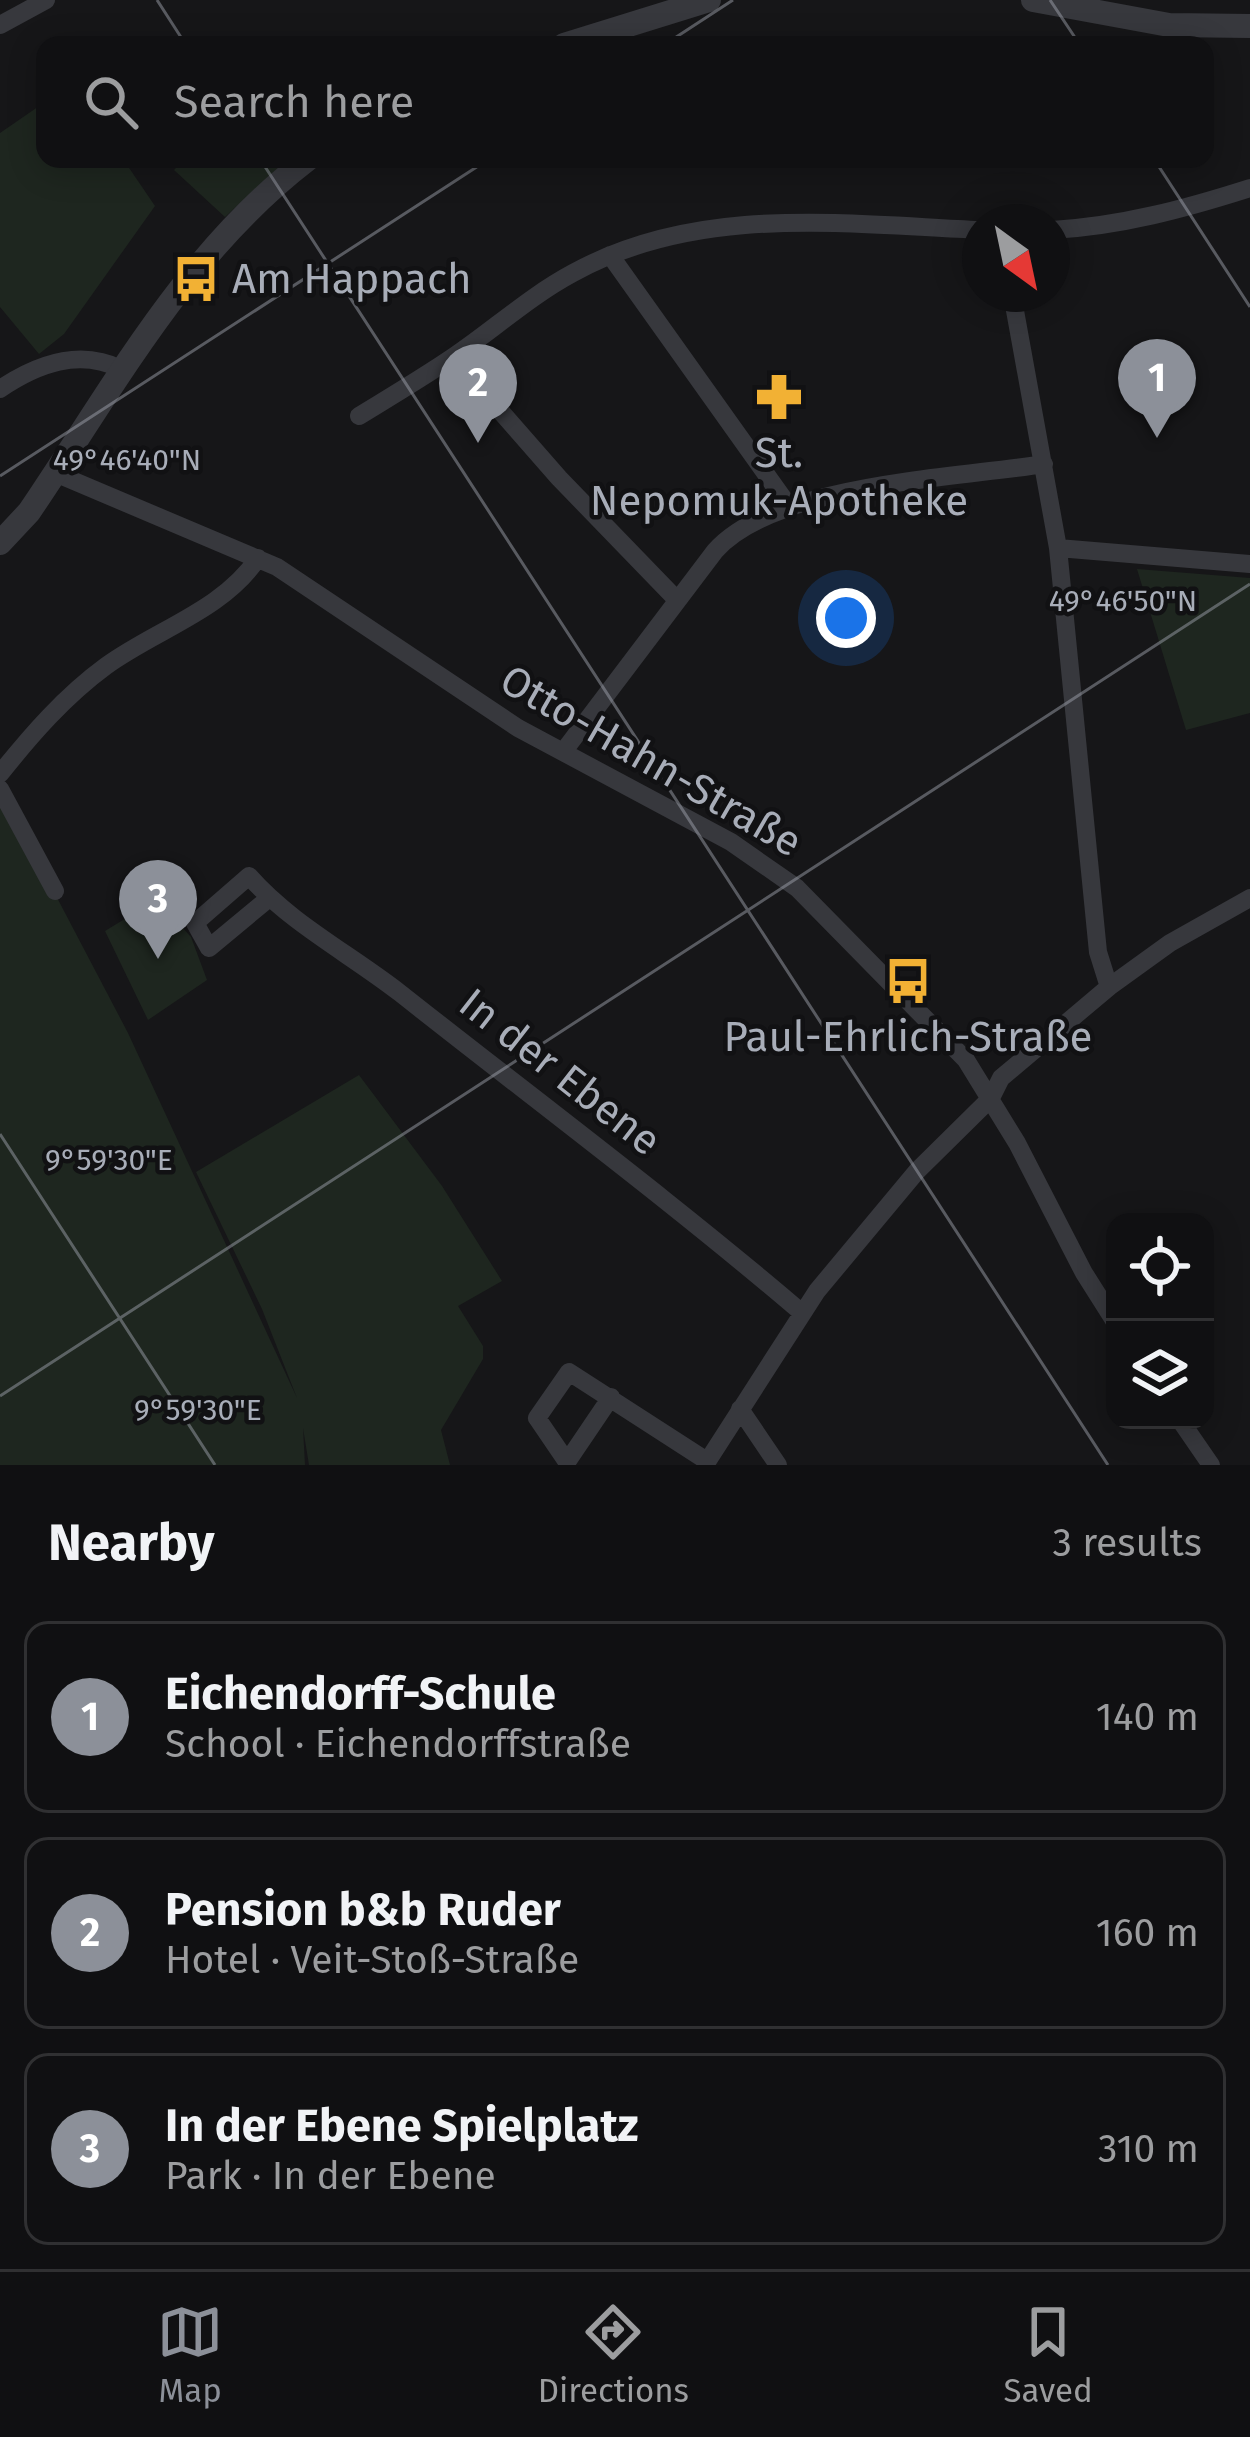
<!DOCTYPE html>
<html lang="en">
<head>
<meta charset="utf-8">
<style>
  :root { --surface:#101012; --page:#1e1e20; --text:#f1f3f6; --muted:#9c9d9f; --line:#303032; --accent:#8c9099 }
  body { margin:0; font-family:"Fira Sans",sans-serif; background:var(--page); color:var(--text) }
  .controls { position:absolute; right:36px; bottom:36px; display:grid; overflow:hidden; border-radius:24px; box-shadow:0 6px 30px #0003 }
  .controls button { width:108px; height:108px; display:grid; place-items:center; padding:0; border:0; border-bottom:3px solid var(--line); background:var(--surface); color:var(--text); font:60px sans-serif }
  .compass { position:absolute; left:962px; top:204px; width:108px; height:108px; border-radius:50%; background:var(--surface); box-shadow:0 6px 30px #0003; rotate:147deg }
  .you { position:absolute; left:846px; top:618px; width:42px; height:42px; margin:-30px; border:9px solid #fff; border-radius:50%; background:#1a73e8; box-shadow:0 0 0 18px #1a73e833 }
  .badge { display:grid; place-items:center; width:78px; height:78px; border-radius:50%; background:var(--accent); color:#fff; font-size:39px; font-weight:700 }
  .pin { position:absolute; translate:-50% -99px; filter:drop-shadow(0 3px 6px #0008) }
  .pin::after { content:''; position:absolute; top:63px; width:42px; height:36px; background:inherit; clip-path:polygon(0 0,100% 0,50% 100%) }
  .list { margin:0; padding:0; list-style:none }
  h2 { display:flex; justify-content:space-between; align-items:center; height:156px; margin:0; padding:0 48px; font-size:51px }
  h2 small { font-size:39px; font-weight:400; color:var(--muted) }
  .list li { display:grid; grid-template-columns:78px 1fr auto; gap:36px; align-items:center; box-sizing:border-box; height:192px; margin:0 24px 24px; padding:0 24px; border:3px solid var(--line); border-radius:24px }
  .list b { display:block; font-size:45px; white-space:nowrap }
  .list p { margin:0; font-size:39px; white-space:nowrap; color:var(--muted) }
  .list em { font-size:39px; font-style:normal; color:var(--muted) }
  .icon { flex:none; width:66px; height:66px; fill:none; stroke:currentColor; stroke-width:2; stroke-linecap:round; stroke-linejoin:round }
  .map { position:relative; flex:none; width:1250px; height:1465px; overflow:hidden }
  .search { position:absolute; background:var(--surface); box-shadow:0 6px 30px #0003; left:36px; right:36px; top:36px; height:132px; display:flex; align-items:center; gap:30px; box-sizing:border-box; padding:0 42px; border-radius:24px; color:var(--muted); font-size:45px }
  .sheet { height:804px; background:var(--surface) }
  nav { display:flex; justify-content:space-around; align-items:center; box-sizing:border-box; height:168px; border-top:3px solid var(--line); background:var(--surface); font-size:33px; color:var(--muted) }
  nav a { display:grid; justify-items:center; gap:6px }
  nav .on { color:var(--accent) }
  .map>svg:first-child { display:block }
</style>
</head>
<body>
<div class="map">
<svg width="1250" height="1465" viewBox="0 0 1250 1465">
  <rect width="100%" height="100%" fill="#161618"/>
  <!-- green -->
  <path fill="#1e261f" d="M45,102V159H123L155,206L64,334L39,354L0,307V133Z
    M184,159H288L225,217L174,170Z
    M1137,569L1250,578V713L1186,730Z
    M0,789L128,1033L297,1398L262,1309L196,1172L359,1075L442,1186L502,1281L458,1306L483,1346V1359L441,1430L450,1465H309L303,1428L305,1465H0Z
    M141,909L152,926L171,915L191,937L207,980L148,1020L105,931Z"/>
  <g fill="none" stroke-linecap="round" stroke-linejoin="round">
    <!-- minor -->
    <path stroke="#37383d" stroke-width="18" d="M0,25L46,0
      M1052,230C1121,226 1184,209 1250,188
      M610,255L788,505
      M1012,294L1058,548L1098,952L1109,987
      M453,357L559,478L677,600
      M0,389C37,364 79,348 121,369
      M359,416C390,397 422,378 453,357C493,330 530,296 573,273C698,204 844,224 980,230
      M55,473L277,567L518,728L731,842L797,888L966,1060L1017,1143L1084,1273L1115,1322
      M1058,548L1250,564
      M563,752L715,551C774,484 956,478 1044,464
      M0,774C31,735 65,696 106,666C157,629 222,611 258,558
      M0,789L55,891
      M268,899L209,948L195,923L249,876C290,923 350,954 400,993C534,1099 671,1201 801,1312
      M611,1397L567,1462L537,1418L569,1372L707,1461
      M740,1409L778,1465
      M1180,1420L1211,1465
      M705,1465L817,1291L917,1171L991,1098L1001,1078L1109,987L1170,943L1250,898"/>
    <!-- tertiary -->
    <path stroke="#37383d" stroke-width="24" d="M1033,0L1169,25L1250,26
      M564,45L709,0
      M0,543L29,512C114,387 185,253 308,159"/>
  </g>
  <!-- ticks -->
  <path fill="none" stroke="#a8adb8" stroke-width="3" stroke-opacity="0.45" d="M157,0L186,45M1050,0L1080,45M664,45L733,0M260,159L1108,1465M1154,159L1250,307M0,476L489,159M0,1134L215,1465M0,1396L1250,584"/>
  <!-- icons -->
  <defs>
    <symbol id="bus-bare" viewBox="-9 -9 18 18"><path d="M-5-6H5V4H4V6H2V4H-2V6H-4V4H-5ZM-3.5-4V0h7V-4ZM-3.5 1.2v1.5H-2V1.2ZM2 1.2v1.5H3.5V1.2Z" fill="#f2b134" stroke="#111113" stroke-width="2.5" paint-order="stroke"/></symbol>
    <symbol id="pharmacy-bare" viewBox="-9 -9 18 18"><path d="M-2-6h4v4h4v4h-4v4h-4v-4h-4v-4h4Z" fill="#f2b134" stroke="#111113" stroke-width="2.5" paint-order="stroke"/></symbol>
  </defs>
  <g fill-rule="evenodd">
    <use href="#bus-bare" x="163" y="246" width="66" height="66"/>
    <use href="#pharmacy-bare" x="746" y="364" width="66" height="66"/>
    <use href="#bus-bare" x="875" y="948" width="66" height="66"/>
  </g>
  <g text-anchor="middle" dominant-baseline="central" stroke-width="9" stroke-linejoin="round" paint-order="stroke">
    <!-- poi labels -->
    <g font-size="42" fill="#a8adb8" stroke="#111113">
      <text x="232" y="279" text-anchor="start">Am Happach</text>
      <text x="779" y="453">St.<tspan x="779" dy="48">Nepomuk-Apotheke</tspan></text>
      <text x="908" y="1037">Paul-Ehrlich-Straße</text>
    </g>
    <!-- street labels -->
    <g font-size="42" fill="#a8adb8" stroke="#111113">
      <text transform="translate(651 761) rotate(30)">Otto-Hahn-Straße</text>
      <text transform="translate(560 1072) rotate(38)">In der Ebene</text>
    </g>
  </g>
  <g font-size="30" text-anchor="middle" fill="#a8adb8" stroke="#111113" stroke-width="9" stroke-linejoin="round" paint-order="stroke">
    <text x="127" y="470">49°46'40"N</text>
    <text x="1123" y="611">49°46'50"N</text>
    <text x="109" y="1170">9°59'30"E</text>
    <text x="198" y="1420">9°59'30"E</text>
  </g>
</svg>
<div class="controls">
<button><svg class="icon" aria-label="locate" viewBox="0 0 24 24"><circle cx="12" cy="12" r="6"/><path d="M12 2v4M12 18v4M2 12h4M18 12h4"/></svg></button>
<button><svg class="icon" aria-label="layers" viewBox="0 0 24 24"><path d="M12 4l9 5-9 5-9-5zM3 14l9 5 9-5"/></svg></button>
</div>
<svg class="compass" viewBox="-18 -18 36 36"><path d="M0-13l5 13h-10z" fill="#e53935"/><path d="M0 13l5-13h-10z" fill="#9c9d9f"/></svg>
<div class="you"></div>
<div class="pin badge" style="left:1157px;top:438px">1</div>
<div class="pin badge" style="left:478px;top:443px">2</div>
<div class="pin badge" style="left:158px;top:959px">3</div>
<div class="search"><svg class="icon" aria-label="search" viewBox="0 0 24 24"><circle cx="10" cy="10" r="6"/><path d="M15 15l6 6"/></svg>Search here</div>
</div>
<section class="sheet">
<h2>Nearby<small>3 results</small></h2>
<ul class="list">
<li><span class="badge">1</span><div><b>Eichendorff-Schule</b><p>School · Eichendorffstraße</p></div><em>140 m</em></li>
<li><span class="badge">2</span><div><b>Pension b&amp;b Ruder</b><p>Hotel · Veit-Stoß-Straße</p></div><em>160 m</em></li>
<li><span class="badge">3</span><div><b>In der Ebene Spielplatz</b><p>Park · In der Ebene</p></div><em>310 m</em></li>
</ul>
</section>
<nav>
<a class="on"><svg class="icon" aria-label="map" viewBox="0 0 24 24"><path d="M3 6l6-2 6 2 6-2v14l-6 2-6-2-6 2zM9 4v14M15 6v14"/></svg>Map</a>
<a><svg class="icon" aria-label="directions" viewBox="0 0 24 24"><path d="M12 3l9 9-9 9-9-9zM9 14v-3h6M13 9l2 2-2 2"/></svg>Directions</a>
<a><svg class="icon" aria-label="saved" viewBox="0 0 24 24"><path d="M7 4h10v16l-5-4-5 4z"/></svg>Saved</a>
</nav>
</body>
</html>
